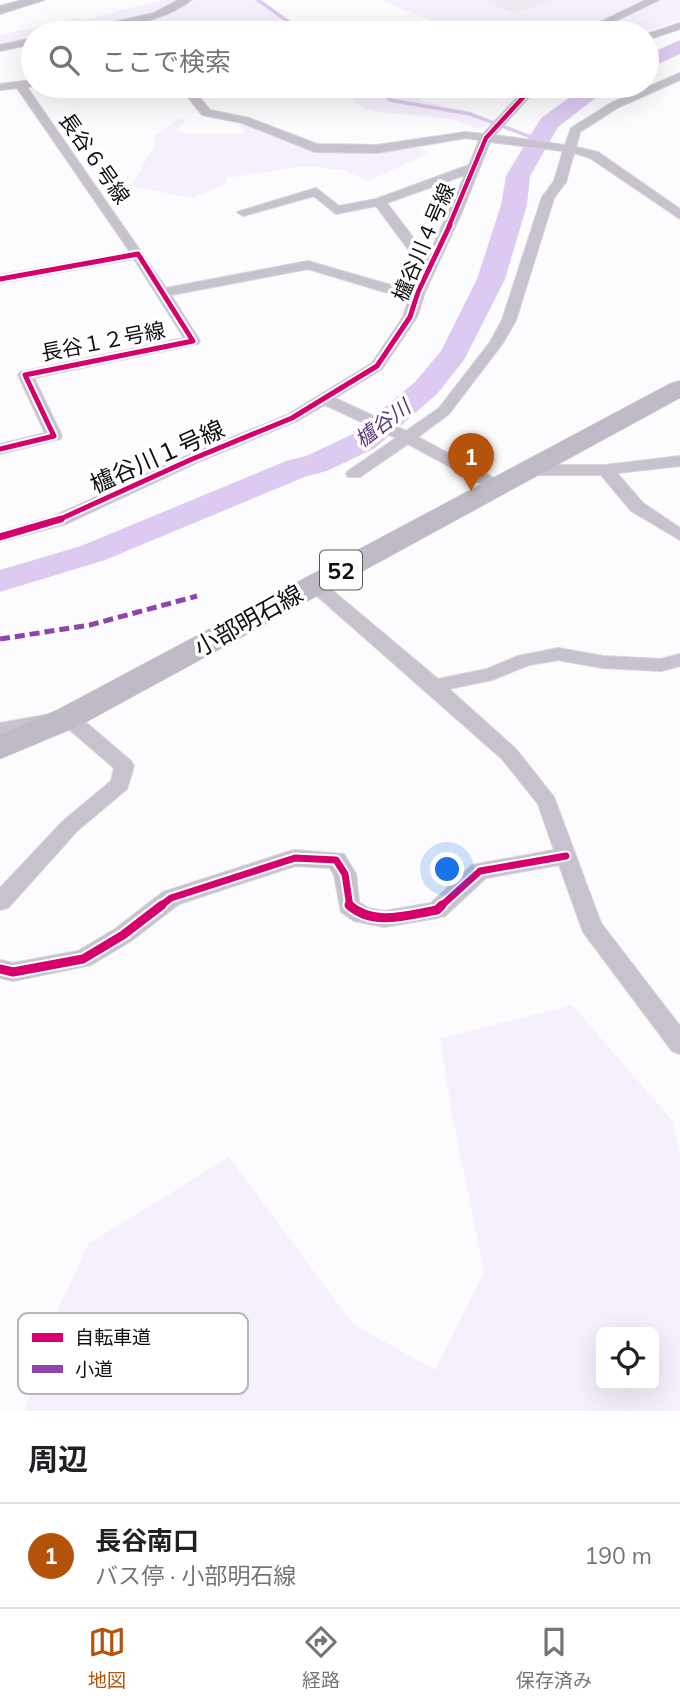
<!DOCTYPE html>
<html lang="ja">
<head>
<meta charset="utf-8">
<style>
  :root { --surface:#fff; --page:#f2f2f2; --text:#202124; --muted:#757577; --line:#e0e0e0; --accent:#b45309 }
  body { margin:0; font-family:Mulish,"Noto Sans JP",sans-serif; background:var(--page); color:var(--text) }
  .controls { position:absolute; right:21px; bottom:21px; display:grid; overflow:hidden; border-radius:10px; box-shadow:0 7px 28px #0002 }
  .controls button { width:63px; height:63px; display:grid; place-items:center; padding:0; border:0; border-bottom:2px solid var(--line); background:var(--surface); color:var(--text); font:35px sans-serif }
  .you { position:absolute; left:448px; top:870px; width:24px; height:24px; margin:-18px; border:5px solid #fff; border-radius:50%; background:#1a73e8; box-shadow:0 0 0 10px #1a73e833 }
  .badge { display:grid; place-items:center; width:46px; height:46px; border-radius:50%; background:var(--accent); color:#fff; font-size:23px; font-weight:700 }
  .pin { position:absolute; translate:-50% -58px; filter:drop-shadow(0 2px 4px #0008) }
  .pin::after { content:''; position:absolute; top:37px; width:24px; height:21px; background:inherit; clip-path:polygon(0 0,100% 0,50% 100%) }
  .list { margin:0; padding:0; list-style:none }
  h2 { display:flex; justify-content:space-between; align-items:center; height:91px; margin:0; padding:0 28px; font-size:30px }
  h2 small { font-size:23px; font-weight:400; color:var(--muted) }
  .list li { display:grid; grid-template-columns:46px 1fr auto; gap:21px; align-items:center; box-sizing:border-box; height:105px; padding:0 28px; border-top:2px solid var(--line) }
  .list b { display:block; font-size:26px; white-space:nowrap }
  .list p { margin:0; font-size:23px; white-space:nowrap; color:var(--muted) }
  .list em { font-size:23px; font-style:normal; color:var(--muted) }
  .icon { flex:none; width:38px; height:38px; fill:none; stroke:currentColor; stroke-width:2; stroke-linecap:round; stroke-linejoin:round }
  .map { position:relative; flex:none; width:680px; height:1411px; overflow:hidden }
  .search { position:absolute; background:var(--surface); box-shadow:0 7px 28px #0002; left:21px; right:21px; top:21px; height:77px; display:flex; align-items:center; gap:18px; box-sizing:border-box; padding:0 24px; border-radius:38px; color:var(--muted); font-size:26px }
  .sheet { height:196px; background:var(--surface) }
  nav { display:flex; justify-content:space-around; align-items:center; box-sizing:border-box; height:98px; border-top:2px solid var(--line); background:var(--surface); font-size:19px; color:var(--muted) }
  nav a { display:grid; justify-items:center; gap:4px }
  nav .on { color:var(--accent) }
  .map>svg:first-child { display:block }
</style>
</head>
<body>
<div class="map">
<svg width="680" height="1411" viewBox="0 0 680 1411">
  <rect width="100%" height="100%" fill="#fcfbfd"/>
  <!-- built -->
  <path fill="#efebf2" d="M481,0H560L513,13Z"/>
  <!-- green -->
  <path fill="#f6f0fc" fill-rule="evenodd" d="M161,0H176C146,22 70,33 33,33V39L0,46V35L80,18L85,20Z
    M195,0H254L301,33H278L271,27L256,33H79L170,14Z
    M382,0H481L513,13L560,0H680V20L641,33H459Z
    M348,86H508L418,98L420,101L470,111L489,125L479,129L452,119L377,112L362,107L355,102Z
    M179,118L185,121L177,130L185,134H241L245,131L238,125L246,121L309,148L338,153L418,146L429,153L368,181L344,170L304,166L227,178L225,184L192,198L131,186L156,143L154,136Z
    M572,1005L672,1120L680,1154V1411H25L55,1316L88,1244L229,1157L353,1324L435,1370L484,1272L452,1114L440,1038ZM601,1332H654V1385H601Z"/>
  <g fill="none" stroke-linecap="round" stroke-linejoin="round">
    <!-- stream -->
    <path stroke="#ddcaf0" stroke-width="3.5" d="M258,0L304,33
      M375,86L390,100L470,114L539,140"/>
    <!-- river -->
    <path fill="#ddcaf0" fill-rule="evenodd" d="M680,40V54L647,69V55Z
      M586,86H611L558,127L530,176L527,205L505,279L464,360L437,394L375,448L327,471L307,476L105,560L0,592V570L81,546L286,461L306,456L353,434L415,382L441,351L477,279L501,205L506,176L541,118Z"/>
    <defs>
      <path id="minor" d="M178,0H191C165,22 98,35 64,33L154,13Z
        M646,0H659L590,33H577Z
        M680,23V29L647,40V34Z
        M33,38V44L0,51V45Z
        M680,73V80L619,107L580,132L576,147L598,152L680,209V219L590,158L574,153L566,182L554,198L516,320L503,343L449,414L418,437L503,483L505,486L503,489H491L408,444L360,477H348L346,474L348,471L396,438L325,405L297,421L196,463L66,524L0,542V532L54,516L184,457L287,415L372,363L403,317L410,295L388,293L308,269L171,295L200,341L198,344L34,378L62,436L60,439L0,454V444L45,433L18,375L20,372L184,338L134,259L0,283V275L130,252L17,88L0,90V84L33,80L34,86L27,87L166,288L308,261L394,286L413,288L422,268L376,206L336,214L314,196L243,216L237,212L316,188L339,206L376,199L469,165L479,140L466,138L377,153L315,152L242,123L202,115L179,86H190L210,110L249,118L317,144L377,145L466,132L483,134L523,91L531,86H543L531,95L495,135L565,145L571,128L611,103ZM490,142L563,151L554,181L542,197L502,320L490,342L439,408L406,431L335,398L382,369L417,317L425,292L462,212ZM465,175L428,257L387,203Z
        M680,456V466L617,473L643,503L680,528V540L631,511L601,475H526L518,470L526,465H605Z
        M314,579L320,580L438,679L487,669L518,656L558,648L603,656L661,659L680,654V666L661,671L603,668L558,660L529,665L492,680L449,689L516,749L554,797L601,923L680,1026V1054L672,1051L583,932L559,865L486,878L445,916L437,918L384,927L354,921L341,912L334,875L330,868L295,866L179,904L131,941L91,965L13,981L0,978V960L13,963L78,951L115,929L163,892L287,852L295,850L344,854L356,874L359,902L368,908L384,911L431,903L472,865L554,850L538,804L502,759L308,588L305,584L308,580Z
        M68,711L75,713L131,761L134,766L127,789L77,831L8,908L0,910V888L63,821L111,781L114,768L64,725L0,737V723Z"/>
      <path id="tertiary" d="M23,0H44L0,14V6Z"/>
      <path id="primary" d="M680,381V398L79,726L0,759V735L57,710L671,383Z"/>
    </defs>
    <!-- minor casing -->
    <use href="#minor" stroke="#d6d5d7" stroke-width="2"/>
    <!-- tertiary casing -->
    <use href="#tertiary" stroke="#d6d5d7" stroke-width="2"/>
    <!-- primary casing -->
    <use href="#primary" stroke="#d6d5d7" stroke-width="1"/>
    <!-- minor -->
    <use href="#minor" fill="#c8c2ce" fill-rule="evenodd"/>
    <!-- tertiary -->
    <use href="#tertiary" fill="#c8c2ce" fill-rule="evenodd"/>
    <!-- primary -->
    <use href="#primary" fill="#c0bac7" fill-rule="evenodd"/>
    <!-- quiet -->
    <path stroke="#8e44ad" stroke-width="5" stroke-dasharray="10 5" stroke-linecap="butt" d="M0,639L90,625L197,596"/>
    <defs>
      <path id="cycleway-far3" d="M449,226L486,138L527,93L538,86"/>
      <path id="cycleway-far2" d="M0,279L138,254L193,341L25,375L54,436L0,449
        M56,521L190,460L292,418L377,366L410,317L418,292L450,225"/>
      <path id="cycleway-far1" d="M0,537L61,519
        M159,907L171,898L295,858L336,860L345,874L350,907
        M440,907L480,871L566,856"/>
      <path id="cycleway" d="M349,905C374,927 407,915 437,910L442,905
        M0,969L13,972L83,959L123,935L162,905"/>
    </defs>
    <!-- cycleway-far3 casing -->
    <use href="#cycleway-far3" stroke="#fff" stroke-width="7"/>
    <!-- cycleway-far2 casing -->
    <use href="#cycleway-far2" stroke="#fff" stroke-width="9"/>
    <!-- cycleway-far1 casing -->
    <use href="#cycleway-far1" stroke="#fff" stroke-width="11"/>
    <!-- cycleway casing -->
    <use href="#cycleway" stroke="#fff" stroke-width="13"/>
    <!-- cycleway-far3 -->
    <use href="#cycleway-far3" stroke="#d6006c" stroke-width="4.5"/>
    <!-- cycleway-far2 -->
    <use href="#cycleway-far2" stroke="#d6006c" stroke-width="5"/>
    <!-- cycleway-far1 -->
    <use href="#cycleway-far1" stroke="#d6006c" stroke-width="7"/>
    <!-- cycleway -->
    <use href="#cycleway" stroke="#d6006c" stroke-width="9"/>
  </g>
  <g text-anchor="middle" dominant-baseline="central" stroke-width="7" stroke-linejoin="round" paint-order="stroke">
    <!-- far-street labels -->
    <g font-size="21" fill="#100f11" stroke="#fff">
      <text transform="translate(95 158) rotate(55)">長谷６号線</text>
      <text transform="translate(423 242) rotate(-67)">櫨谷川４号線</text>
      <text transform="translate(103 341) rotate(-11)">長谷１２号線</text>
    </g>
    <!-- far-water labels -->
    <g font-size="21" font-style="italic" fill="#5d3979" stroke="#fff">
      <text transform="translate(382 423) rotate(-37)">櫨谷川</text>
    </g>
    <!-- shield labels -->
    <rect fill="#fff" stroke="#585758" stroke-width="2" x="320" y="550.5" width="42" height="39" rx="5"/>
    <g font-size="23" font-weight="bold" fill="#100f11">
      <text x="341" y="570">52</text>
    </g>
    <!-- street labels -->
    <g font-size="24" fill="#100f11" stroke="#fff">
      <text transform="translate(157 456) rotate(-24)">櫨谷川１号線</text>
      <text transform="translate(248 620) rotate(-29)">小部明石線</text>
    </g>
  </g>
  <!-- legend -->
  <rect x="18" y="1313" width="230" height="81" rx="10" fill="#fff" stroke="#b7b7b8" stroke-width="2"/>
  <rect x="32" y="1333" width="31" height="9" fill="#d6006c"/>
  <rect x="32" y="1365" width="31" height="8" fill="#8e44ad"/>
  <g font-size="19" fill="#100f11">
    <text x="75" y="1344">自転車道</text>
    <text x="75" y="1376">小道</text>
  </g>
</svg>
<div class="controls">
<button><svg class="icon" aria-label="locate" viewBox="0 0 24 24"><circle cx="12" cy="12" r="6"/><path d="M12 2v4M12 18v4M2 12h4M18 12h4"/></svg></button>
</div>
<div class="you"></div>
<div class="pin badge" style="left:471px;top:491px">1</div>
<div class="search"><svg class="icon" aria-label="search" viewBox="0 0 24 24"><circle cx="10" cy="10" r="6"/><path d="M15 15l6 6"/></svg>ここで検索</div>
</div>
<section class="sheet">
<h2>周辺<small></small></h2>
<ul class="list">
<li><span class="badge">1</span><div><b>長谷南口</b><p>バス停 · 小部明石線</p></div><em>190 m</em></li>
</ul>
</section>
<nav>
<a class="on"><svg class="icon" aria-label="map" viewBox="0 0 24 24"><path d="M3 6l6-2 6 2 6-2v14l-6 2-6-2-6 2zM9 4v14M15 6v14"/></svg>地図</a>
<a><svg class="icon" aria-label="directions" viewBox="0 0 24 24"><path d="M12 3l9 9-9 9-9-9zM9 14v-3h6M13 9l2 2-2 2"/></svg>経路</a>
<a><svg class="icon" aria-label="saved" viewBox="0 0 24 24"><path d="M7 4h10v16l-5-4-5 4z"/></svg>保存済み</a>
</nav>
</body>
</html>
